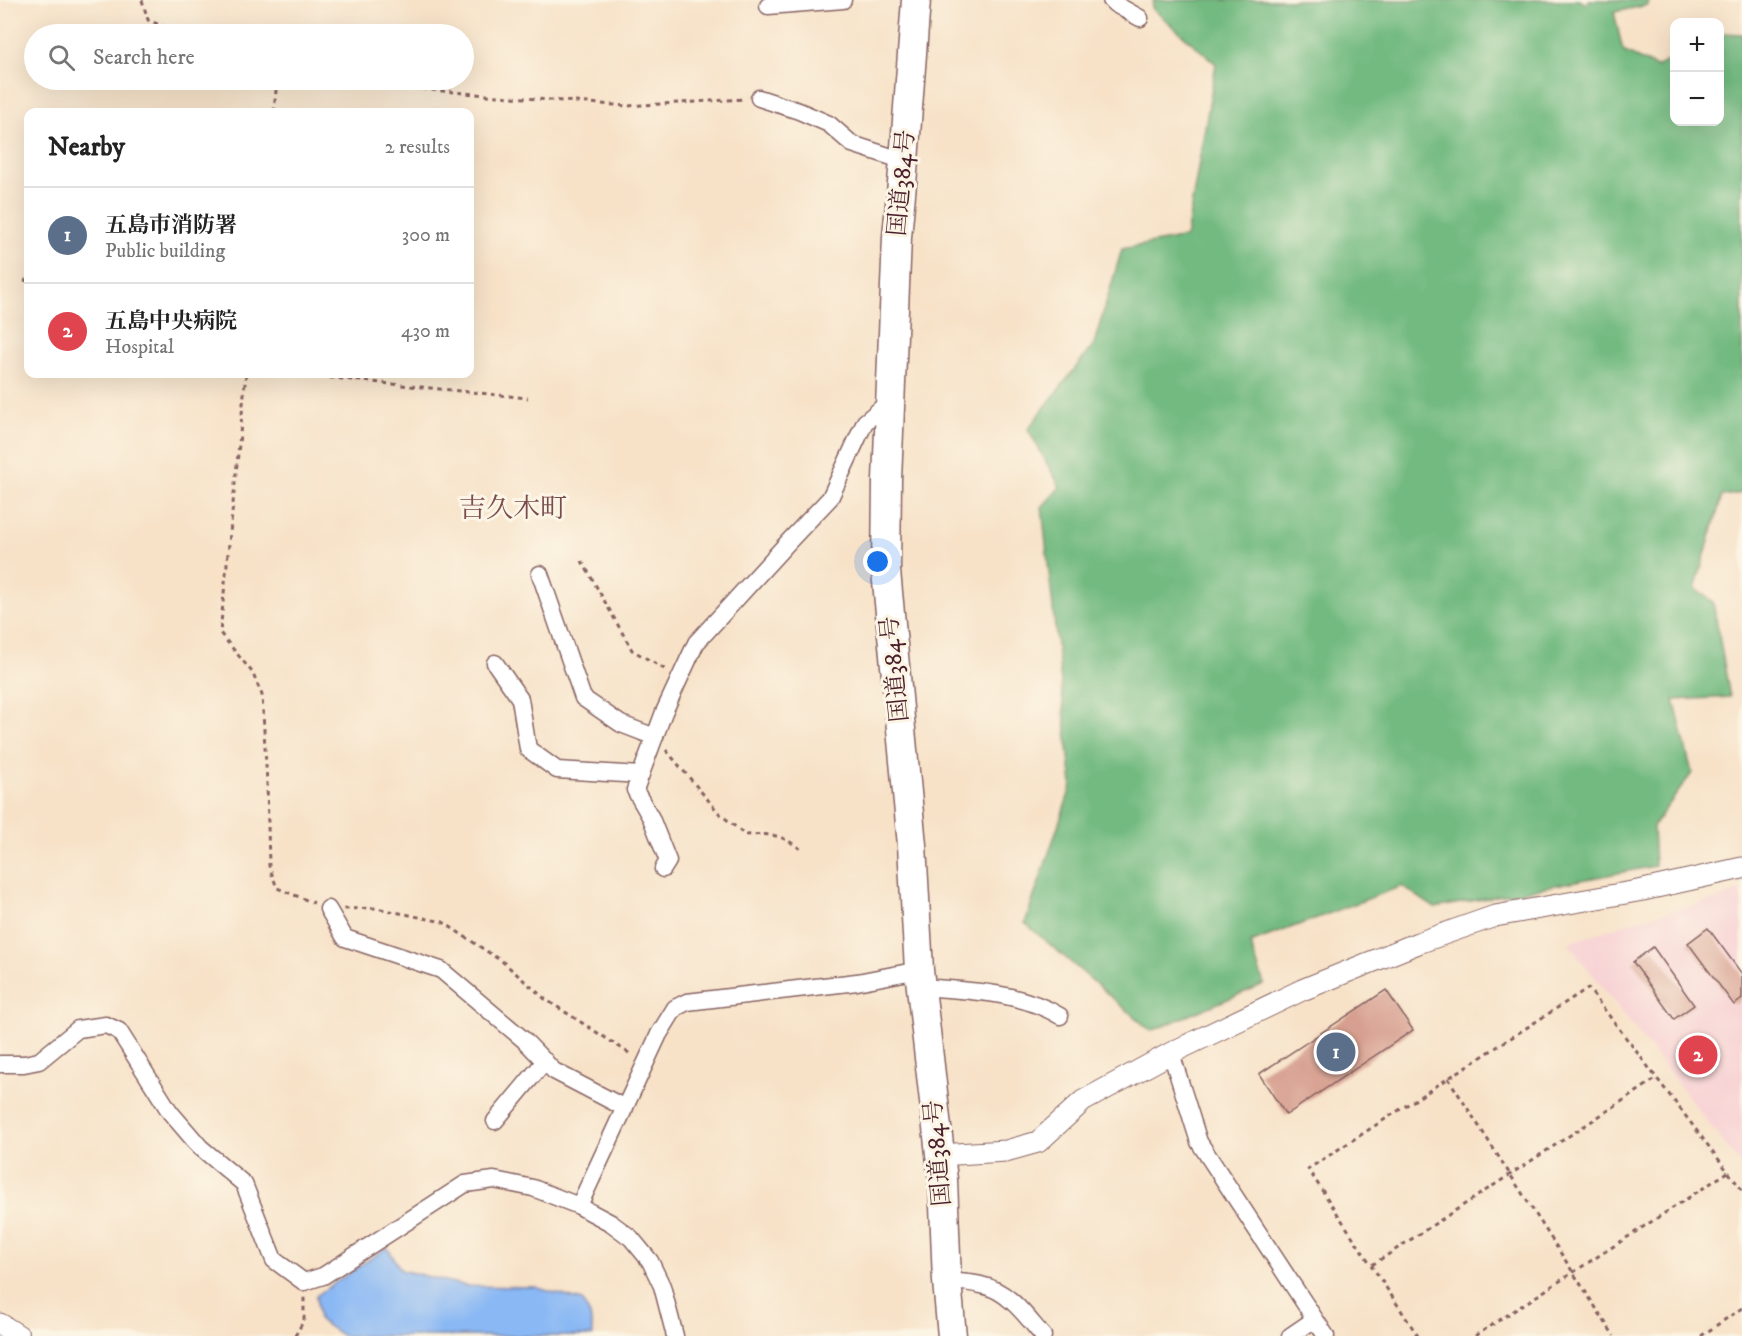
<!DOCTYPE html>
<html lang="en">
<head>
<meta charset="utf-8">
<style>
  :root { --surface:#fff; --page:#f6f6f6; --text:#222; --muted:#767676; --line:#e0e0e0; --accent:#111827 }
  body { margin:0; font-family:"IM FELL DW Pica","Noto Serif JP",serif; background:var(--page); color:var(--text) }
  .controls { position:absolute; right:18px; top:18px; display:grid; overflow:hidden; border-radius:12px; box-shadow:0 6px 24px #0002 }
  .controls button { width:54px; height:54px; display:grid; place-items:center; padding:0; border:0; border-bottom:2px solid var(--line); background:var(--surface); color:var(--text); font:30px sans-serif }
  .you { position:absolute; left:878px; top:562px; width:21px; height:21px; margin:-15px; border:4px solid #fff; border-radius:50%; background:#1a73e8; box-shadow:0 0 0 9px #1a73e833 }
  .badge { display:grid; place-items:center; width:39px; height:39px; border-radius:50%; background:var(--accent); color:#fff; font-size:20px; font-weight:700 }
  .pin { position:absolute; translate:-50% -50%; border:3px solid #fff; box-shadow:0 2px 6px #0006 }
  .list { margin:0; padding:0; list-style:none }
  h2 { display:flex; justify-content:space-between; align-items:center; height:78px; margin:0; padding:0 24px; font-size:26px }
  h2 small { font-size:20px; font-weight:400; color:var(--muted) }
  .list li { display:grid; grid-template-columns:39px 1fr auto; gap:18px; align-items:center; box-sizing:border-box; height:96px; padding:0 24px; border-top:2px solid var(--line) }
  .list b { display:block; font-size:22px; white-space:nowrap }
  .list p { margin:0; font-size:20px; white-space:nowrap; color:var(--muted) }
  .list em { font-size:20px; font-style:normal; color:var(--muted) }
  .icon { flex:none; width:33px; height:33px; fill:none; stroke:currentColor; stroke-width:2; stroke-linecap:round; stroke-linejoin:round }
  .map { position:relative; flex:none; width:1742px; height:1336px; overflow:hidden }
  .search { position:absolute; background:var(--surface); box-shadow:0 6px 24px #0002; left:24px; top:24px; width:450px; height:66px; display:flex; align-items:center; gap:15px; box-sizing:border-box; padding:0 21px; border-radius:33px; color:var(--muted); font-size:22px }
  .panel { position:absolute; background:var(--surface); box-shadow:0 6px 24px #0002; left:24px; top:108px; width:450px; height:270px; border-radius:12px }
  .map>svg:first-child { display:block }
</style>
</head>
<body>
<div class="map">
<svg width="1742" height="1336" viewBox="0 0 1742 1336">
  <rect width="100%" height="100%" fill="#fcf5e5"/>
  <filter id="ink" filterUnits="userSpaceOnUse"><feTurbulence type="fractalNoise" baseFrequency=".0167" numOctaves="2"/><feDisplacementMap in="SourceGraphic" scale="12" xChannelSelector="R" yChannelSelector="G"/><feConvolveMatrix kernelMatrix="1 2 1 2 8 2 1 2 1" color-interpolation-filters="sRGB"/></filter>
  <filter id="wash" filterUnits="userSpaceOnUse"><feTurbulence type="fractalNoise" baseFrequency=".008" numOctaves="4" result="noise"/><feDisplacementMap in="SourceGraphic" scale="24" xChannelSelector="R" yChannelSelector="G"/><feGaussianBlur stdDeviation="1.35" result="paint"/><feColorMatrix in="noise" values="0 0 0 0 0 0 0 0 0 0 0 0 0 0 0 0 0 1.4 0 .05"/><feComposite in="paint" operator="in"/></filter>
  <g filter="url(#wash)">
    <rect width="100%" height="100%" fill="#f7e2c8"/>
    <!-- built -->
    <path fill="#f7cfd3" d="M1742,890V1166L1568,943L1644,918L1717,899Z"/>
    <!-- forest -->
    <path fill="#72ba80" stroke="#5e6c56" stroke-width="1.5" d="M1153,0H1580L1586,4L1589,0H1648L1647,5L1614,12L1623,51L1656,67L1674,58V122H1720V34L1722,33L1742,34V493L1722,496L1695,589L1713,602L1730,697L1674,700L1692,773L1653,826L1655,866L1435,908L1402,886L1250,943L1264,984L1151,1031L1025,923L1072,785L1042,507L1060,487L1028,429L1094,344L1122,249L1186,237L1216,64L1152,8Z"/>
    <!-- water -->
    <path fill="#89b8f4" stroke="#6a6c90" stroke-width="1.5" d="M387,1247L401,1270L466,1286L535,1287L582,1301L590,1315L593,1336H343L319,1320L316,1296Z"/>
    <g id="blocks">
      <!-- building -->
      <path fill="#d79f8f" d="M1708,928L1742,974V999L1734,1005L1688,943Z
        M1653,947L1694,1005L1674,1019L1633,962Z
        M1386,990L1413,1030L1286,1115L1259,1074Z"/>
    </g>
  </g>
  <g filter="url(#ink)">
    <use href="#blocks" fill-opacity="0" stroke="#876362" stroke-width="1.5"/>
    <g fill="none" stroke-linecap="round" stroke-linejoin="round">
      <defs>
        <path id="minor" d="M1111,0L1115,4L1140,18
          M768,6L843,0
          M759,98L799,111L829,124L852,144L904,161
          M540,574L583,698L621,724L655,737
          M495,663L520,699L528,749L557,770L641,775
          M663,869L668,861L651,818L635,790L664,712L696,643L791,539L830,498L865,422L890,401
          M328,909L345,938L441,970L524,1040L554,1071L625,1108
          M921,987C968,991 1019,991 1060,1016
          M1171,1053L1199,1142L1326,1336
          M0,1064H24L39,1061L78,1029L106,1025L119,1031L170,1112L200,1147L244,1184L274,1260L304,1282L323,1276L465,1184L494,1180L533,1188L579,1206L611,1223L631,1238L650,1261L662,1286L675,1336
          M495,1121L545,1061
          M579,1206L659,1034L675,1008L687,1002L857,982L919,970
          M947,1281C958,1282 970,1282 981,1285C1008,1290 1026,1316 1043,1336
          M1290,1336L1315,1319"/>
        <path id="tertiary" d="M939,1155L1006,1151L1038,1142L1083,1101L1171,1053L1302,990L1418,943L1495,916L1643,890L1742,868
          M0,1324L19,1336"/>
        <path id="trunk" d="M916,0L904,161L897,237L887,480L886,571L912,845L919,970L943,1180L947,1281L952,1336"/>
      </defs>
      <!-- minor casing -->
      <use href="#minor" stroke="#876362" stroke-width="19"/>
      <!-- tertiary casing -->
      <use href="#tertiary" stroke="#876362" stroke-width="23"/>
      <!-- trunk casing -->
      <use href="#trunk" stroke="#876362" stroke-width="31"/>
      <!-- path -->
      <path stroke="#876362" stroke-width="3" stroke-dasharray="4.5 4.5" stroke-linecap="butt" d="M142,0L148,20L182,34
        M324,80L486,95L627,106L745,99
        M274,112L277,80
        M24,280L28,281
        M246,374L220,633L252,672L262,695L267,783L269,866L277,888L314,903
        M294,374L528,398
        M582,561L632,650L668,671
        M666,750L719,813L745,835C772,834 780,833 803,851
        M344,909L376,908L443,922L503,962L545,999L632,1055
        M1448,1078L1614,1336
        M1372,1265L1656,1079
        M295,1336L304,1320V1295
        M1418,1336L1308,1169L1588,988L1742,1190
        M1475,1336L1728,1172
        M1701,1336L1742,1308"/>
      <!-- minor -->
      <use href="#minor" stroke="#fff" stroke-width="16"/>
      <!-- tertiary -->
      <use href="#tertiary" stroke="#fff" stroke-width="21"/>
      <!-- trunk -->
      <use href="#trunk" stroke="#fff" stroke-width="28"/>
    </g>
  </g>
  <g text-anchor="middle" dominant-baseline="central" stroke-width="6" stroke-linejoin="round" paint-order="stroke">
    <!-- street labels -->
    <g font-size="24" fill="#4a1f2b" stroke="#fcf5e5">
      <text transform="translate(902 183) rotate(-85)">国道384号</text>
      <text transform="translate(895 669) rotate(-96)">国道384号</text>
      <text transform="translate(938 1153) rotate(-95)">国道384号</text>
    </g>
    <!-- quarter labels -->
    <g font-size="27" fill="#7b4c4e" stroke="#fcf5e5">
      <text x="513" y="509">吉久木町</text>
    </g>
  </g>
</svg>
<div class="controls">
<button>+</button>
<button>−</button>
</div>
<div class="you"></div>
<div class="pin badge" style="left:1336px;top:1052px;background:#5c6f8a">1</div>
<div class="pin badge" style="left:1698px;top:1055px;background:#e0444e">2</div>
<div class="search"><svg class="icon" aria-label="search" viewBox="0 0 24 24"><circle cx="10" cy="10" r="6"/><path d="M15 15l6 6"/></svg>Search here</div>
<section class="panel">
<h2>Nearby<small>2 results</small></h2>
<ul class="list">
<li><span class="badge" style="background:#5c6f8a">1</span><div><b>五島市消防署</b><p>Public building</p></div><em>300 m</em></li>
<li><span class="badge" style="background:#e0444e">2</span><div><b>五島中央病院</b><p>Hospital</p></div><em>430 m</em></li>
</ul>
</section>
</div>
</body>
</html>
